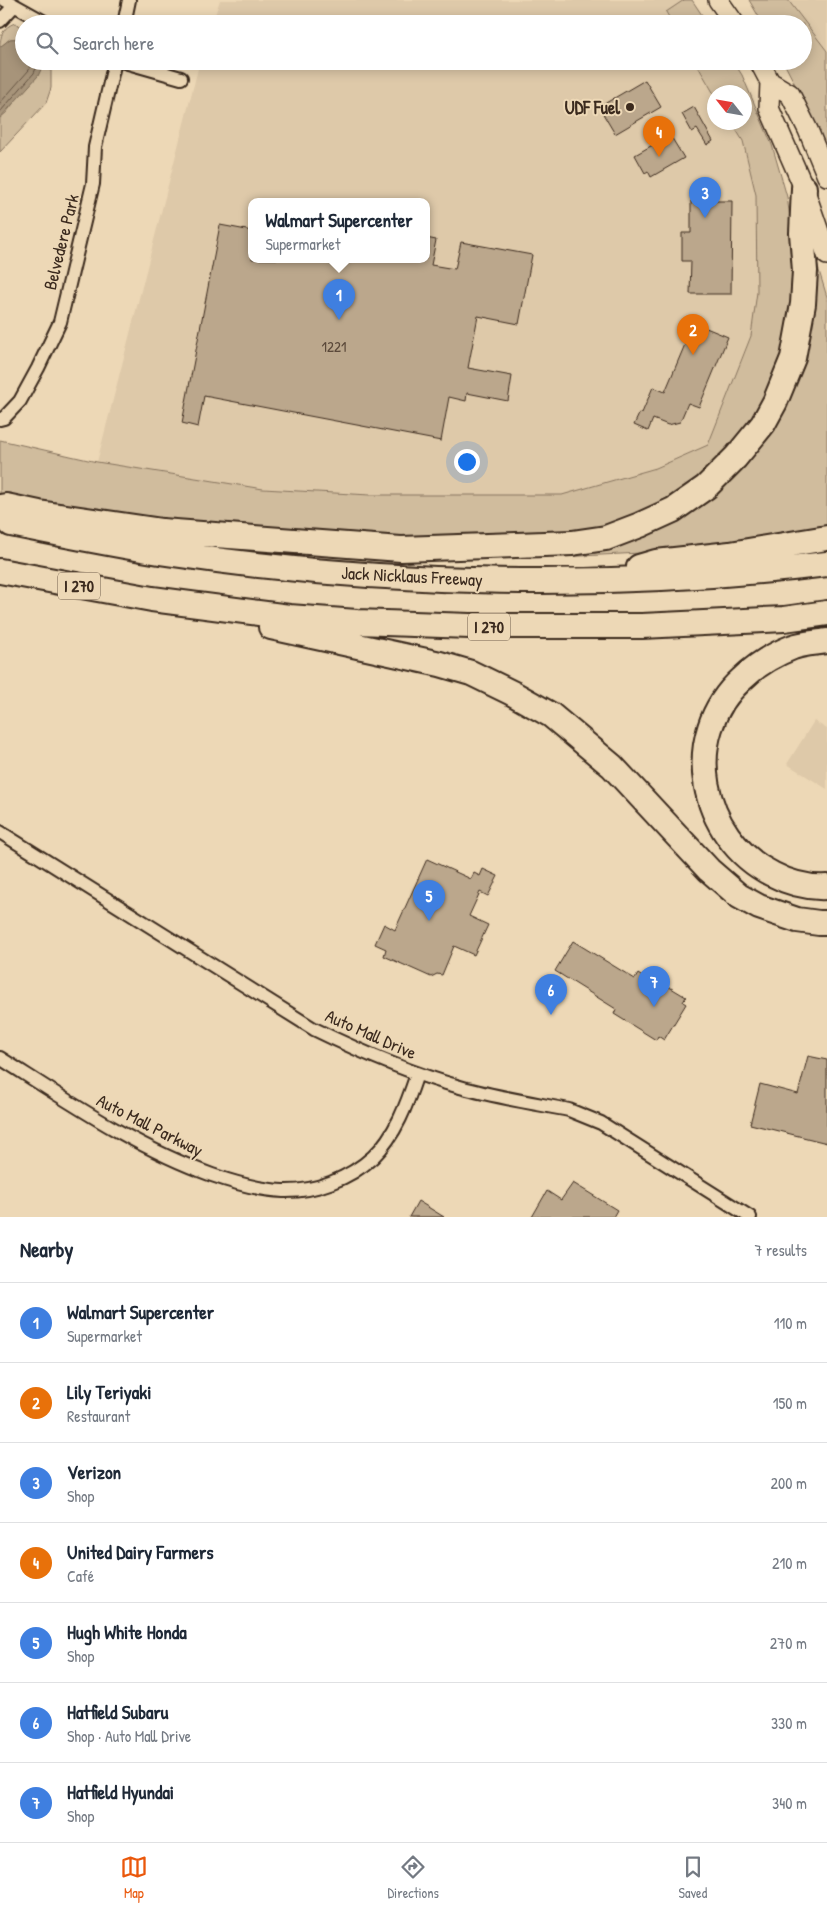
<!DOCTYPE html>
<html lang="en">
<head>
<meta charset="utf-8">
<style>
  :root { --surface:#fff; --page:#f6f6f7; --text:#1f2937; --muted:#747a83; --line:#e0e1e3; --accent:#ea580c }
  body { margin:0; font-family:"Patrick Hand",sans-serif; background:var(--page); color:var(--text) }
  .compass { position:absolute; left:707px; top:85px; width:45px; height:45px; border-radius:50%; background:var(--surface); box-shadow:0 2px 12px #0003; rotate:301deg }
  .you { position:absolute; left:466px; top:461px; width:18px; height:18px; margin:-12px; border:4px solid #fff; border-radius:50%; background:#1a73e8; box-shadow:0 0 0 8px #1a73e833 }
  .badge { display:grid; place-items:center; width:32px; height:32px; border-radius:50%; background:var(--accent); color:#fff; font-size:16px; font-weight:700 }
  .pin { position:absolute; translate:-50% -41px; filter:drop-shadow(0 1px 2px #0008) }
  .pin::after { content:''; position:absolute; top:26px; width:18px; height:15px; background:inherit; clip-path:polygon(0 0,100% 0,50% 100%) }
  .popup { position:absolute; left:248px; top:198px; width:182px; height:65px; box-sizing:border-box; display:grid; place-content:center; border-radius:10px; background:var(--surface); filter:drop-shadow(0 1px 4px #0005); font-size:16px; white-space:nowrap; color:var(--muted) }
  .popup b { font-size:19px; color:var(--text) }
  .popup::after { content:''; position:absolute; left:50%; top:100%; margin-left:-10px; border:10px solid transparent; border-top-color:var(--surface) }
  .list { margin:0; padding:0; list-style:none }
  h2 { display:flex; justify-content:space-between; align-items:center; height:65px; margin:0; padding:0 20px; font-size:21px }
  h2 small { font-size:16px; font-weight:400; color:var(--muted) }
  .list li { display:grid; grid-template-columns:32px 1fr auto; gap:15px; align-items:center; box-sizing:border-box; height:80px; padding:0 20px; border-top:1px solid var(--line) }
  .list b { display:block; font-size:19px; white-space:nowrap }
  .list p { margin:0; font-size:16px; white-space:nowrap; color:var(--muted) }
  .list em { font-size:16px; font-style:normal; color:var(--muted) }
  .icon { flex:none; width:28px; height:28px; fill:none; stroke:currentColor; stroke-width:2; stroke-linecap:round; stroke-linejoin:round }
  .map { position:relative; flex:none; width:827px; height:1217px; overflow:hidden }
  .search { position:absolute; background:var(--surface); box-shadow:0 2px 12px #0003; left:15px; right:15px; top:15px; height:55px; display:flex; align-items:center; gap:12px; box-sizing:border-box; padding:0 18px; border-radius:28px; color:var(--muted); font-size:19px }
  .sheet { height:625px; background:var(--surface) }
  nav { display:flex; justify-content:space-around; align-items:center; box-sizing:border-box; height:70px; border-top:1px solid var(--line); background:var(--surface); font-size:14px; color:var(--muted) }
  nav a { display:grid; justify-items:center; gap:2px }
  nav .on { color:var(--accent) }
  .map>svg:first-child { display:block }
</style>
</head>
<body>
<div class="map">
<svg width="827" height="1217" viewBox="0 0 827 1217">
  <rect width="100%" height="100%" fill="#edd8b6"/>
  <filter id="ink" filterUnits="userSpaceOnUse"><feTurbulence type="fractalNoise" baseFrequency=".02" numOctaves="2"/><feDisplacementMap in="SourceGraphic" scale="10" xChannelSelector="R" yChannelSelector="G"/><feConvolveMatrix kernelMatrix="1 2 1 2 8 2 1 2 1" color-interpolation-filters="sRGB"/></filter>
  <g filter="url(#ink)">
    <!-- built -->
    <path fill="#dec9a9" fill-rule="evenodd" d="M220,0H684L666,12L673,24H212Z
      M788,0H827V51Z
      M200,61H695L714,94V122L732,123L743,141L756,195L757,292L751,336L708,445L656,468L562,495H370L263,489L97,462ZM252,201H426V259H252Z
      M814,721L827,729V789L787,764Z"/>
    <!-- green -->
    <path fill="#d0bc9d" stroke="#86735e" d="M684,0H692L708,24H673L666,12Z
      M749,0H788L827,51V153L800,94L783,61H803V24H763Z
      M15,23L24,28V38L10,39L0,47C0,36 3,27 15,23Z
      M44,61H51V88L46,103L0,152V118L6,113L44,63Z
      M695,61H733L742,75L772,145L787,197L794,246L796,277L778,380L737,448L662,508L581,536L430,542L112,519L0,495V440L97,462L263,489L370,495H562L656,468L708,445L751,336L757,292L756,195L743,141L732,123L744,122V92L714,94Z
      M816,261L827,297V530L661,552L561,557L593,545L749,451Z"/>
    <!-- water -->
    <path fill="#a7947a" stroke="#7c6a55" d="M24,38V61H44V63L38,76L0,118V47L10,39Z"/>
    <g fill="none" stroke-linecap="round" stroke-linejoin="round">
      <!-- shore -->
      <path stroke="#665443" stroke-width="1" d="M0,103L29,70L33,61
        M0,112L34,73L39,61"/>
    </g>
    <!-- building -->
    <path fill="#bba78c" stroke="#3b2a1e" d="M645,80L661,107L615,134L599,107Z
      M694,107L713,141L707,145L697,129L692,132L682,114Z
      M670,135L684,158L651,177L648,171L645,173L635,155Z
      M691,201H732L731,294H690L691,261H682V233H691Z
      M220,225L252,231V259H426V238L436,240L431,265L455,269L461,242L532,255L519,324L478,316L468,368L512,376L508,401L467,393L466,401L449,397L441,441L204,396L198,427L182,423Z
      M694,323L728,337L699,407L688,403L680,422L668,425L653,419L648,431L634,425L640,412L642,413L653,387L665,392Z
      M427,859L471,879L474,873L480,876L483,869L498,876L488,896L480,892L469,916L488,925L474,955L454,946L442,975L437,974L431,977L384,956L386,949L375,944L384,924L395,930Z
      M573,941L635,979L638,974L658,987L661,982L686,997L683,1002L686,1004L664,1040L658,1036L656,1040L614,1014L616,1009L555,971Z
      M808,1056L827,1060V1143L750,1124L760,1084L798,1094Z
      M573,1183L617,1210L613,1217H532L547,1191L561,1200Z
      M418,1201L444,1217H409Z"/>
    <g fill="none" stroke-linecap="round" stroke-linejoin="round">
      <defs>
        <path id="minor" d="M5,0L48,24
          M0,21L14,6
          M124,24L129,0
          M121,61L181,78
          M0,419L4,418L20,401L38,368L60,322L93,184L95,147L115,61
          M0,832L314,1029C361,1052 409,1073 460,1087C495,1097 533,1103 569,1110L601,1123L750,1217
          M0,1058C68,1101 136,1148 212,1175C235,1183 258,1190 283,1191C315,1192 349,1179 373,1157C396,1135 407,1104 417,1074"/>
        <path id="secondary" d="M718,0L735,24
          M759,61L770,82L790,94L808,130L827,176
          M770,82L769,108L804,188L827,255"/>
        <path id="motorway" d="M0,507L6,506L39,513L162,531L401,549L572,543L606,538L640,525L673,510L706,487L736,457L763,424L775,402L793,358L803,304L805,271L802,233L804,188
          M11,524C65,535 119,546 173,554C387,586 613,590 827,564
          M639,567L656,562L730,554L827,538
          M0,571L152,599L289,617L357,622L470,626H642L784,619L827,613
          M271,627L440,664L471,673L512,693L551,715L612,766L709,870L739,896L759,907L797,920L819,923H827
          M827,641C816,643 804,643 793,647C775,654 756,665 742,679C679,735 700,838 772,874C789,883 808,888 827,887"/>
      </defs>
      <!-- minor casing -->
      <use href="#minor" stroke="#3b2a1e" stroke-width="16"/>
      <!-- secondary casing -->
      <use href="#secondary" stroke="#3b2a1e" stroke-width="22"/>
      <!-- motorway casing -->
      <use href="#motorway" stroke="#3b2a1e" stroke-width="28"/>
      <!-- minor -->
      <use href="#minor" stroke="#edd8b6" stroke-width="12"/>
      <!-- secondary -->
      <use href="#secondary" stroke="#edd8b6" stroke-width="19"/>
      <!-- motorway -->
      <use href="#motorway" stroke="#edd8b6" stroke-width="24"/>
    </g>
  </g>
  <!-- markers -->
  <circle fill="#3b2a1e" stroke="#edd8b6" stroke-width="2" cx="630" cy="107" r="5"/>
  <g text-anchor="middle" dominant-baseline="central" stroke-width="4" stroke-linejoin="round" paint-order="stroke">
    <!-- number labels -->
    <g font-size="15" fill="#5b493a">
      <text x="334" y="346">1221</text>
    </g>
    <!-- shield labels -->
    <g fill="#edd8b6" stroke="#705e4c" stroke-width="1">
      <rect x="58" y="572.5" width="42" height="27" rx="4"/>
      <rect x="468" y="613.5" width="42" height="27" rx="4"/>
    </g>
    <g font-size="16" font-weight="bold" fill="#3b2a1e">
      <text x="79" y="586">I 270</text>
      <text x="489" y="627">I 270</text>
    </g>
    <!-- poi labels -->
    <g font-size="18" font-weight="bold" fill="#3b2a1e" stroke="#edd8b6" text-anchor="end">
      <text x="620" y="107">UDF Fuel</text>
    </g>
    <!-- street labels -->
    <g font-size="18" fill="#3b2a1e" stroke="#edd8b6">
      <text transform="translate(61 242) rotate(-76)">Belvedere Park</text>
      <text transform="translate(412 576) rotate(3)">Jack Nicklaus Freeway</text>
      <text transform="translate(371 1034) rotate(24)">Auto Mall Drive</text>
      <text transform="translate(150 1125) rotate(27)">Auto Mall Parkway</text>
    </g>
  </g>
</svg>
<svg class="compass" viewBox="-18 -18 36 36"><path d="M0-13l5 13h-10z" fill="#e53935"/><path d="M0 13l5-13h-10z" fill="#747a83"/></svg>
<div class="you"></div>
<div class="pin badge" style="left:339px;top:320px;background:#3f7fe0">1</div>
<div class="popup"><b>Walmart Supercenter</b>Supermarket</div>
<div class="pin badge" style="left:693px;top:355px;background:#e8710a">2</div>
<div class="pin badge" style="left:705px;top:218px;background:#3f7fe0">3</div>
<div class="pin badge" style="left:659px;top:157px;background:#e8710a">4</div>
<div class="pin badge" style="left:429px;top:921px;background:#3f7fe0">5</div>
<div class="pin badge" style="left:551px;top:1015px;background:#3f7fe0">6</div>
<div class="pin badge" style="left:654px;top:1007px;background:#3f7fe0">7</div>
<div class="search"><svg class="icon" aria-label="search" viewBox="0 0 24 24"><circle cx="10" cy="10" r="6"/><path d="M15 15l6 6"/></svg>Search here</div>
</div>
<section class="sheet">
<h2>Nearby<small>7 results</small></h2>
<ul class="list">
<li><span class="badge" style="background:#3f7fe0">1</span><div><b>Walmart Supercenter</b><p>Supermarket</p></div><em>110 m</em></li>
<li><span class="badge" style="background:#e8710a">2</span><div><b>Lily Teriyaki</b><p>Restaurant</p></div><em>150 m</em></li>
<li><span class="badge" style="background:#3f7fe0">3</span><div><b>Verizon</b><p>Shop</p></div><em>200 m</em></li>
<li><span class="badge" style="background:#e8710a">4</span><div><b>United Dairy Farmers</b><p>Café</p></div><em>210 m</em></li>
<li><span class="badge" style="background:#3f7fe0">5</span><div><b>Hugh White Honda</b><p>Shop</p></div><em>270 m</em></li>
<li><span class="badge" style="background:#3f7fe0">6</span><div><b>Hatfield Subaru</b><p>Shop · Auto Mall Drive</p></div><em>330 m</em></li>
<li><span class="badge" style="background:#3f7fe0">7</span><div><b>Hatfield Hyundai</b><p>Shop</p></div><em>340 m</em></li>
</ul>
</section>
<nav>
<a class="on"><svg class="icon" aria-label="map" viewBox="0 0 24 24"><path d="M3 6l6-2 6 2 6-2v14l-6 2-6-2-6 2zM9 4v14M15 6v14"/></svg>Map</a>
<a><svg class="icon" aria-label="directions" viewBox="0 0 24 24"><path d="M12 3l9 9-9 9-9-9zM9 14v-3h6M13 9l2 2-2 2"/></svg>Directions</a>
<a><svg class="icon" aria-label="saved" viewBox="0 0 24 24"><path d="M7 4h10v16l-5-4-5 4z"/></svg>Saved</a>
</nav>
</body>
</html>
